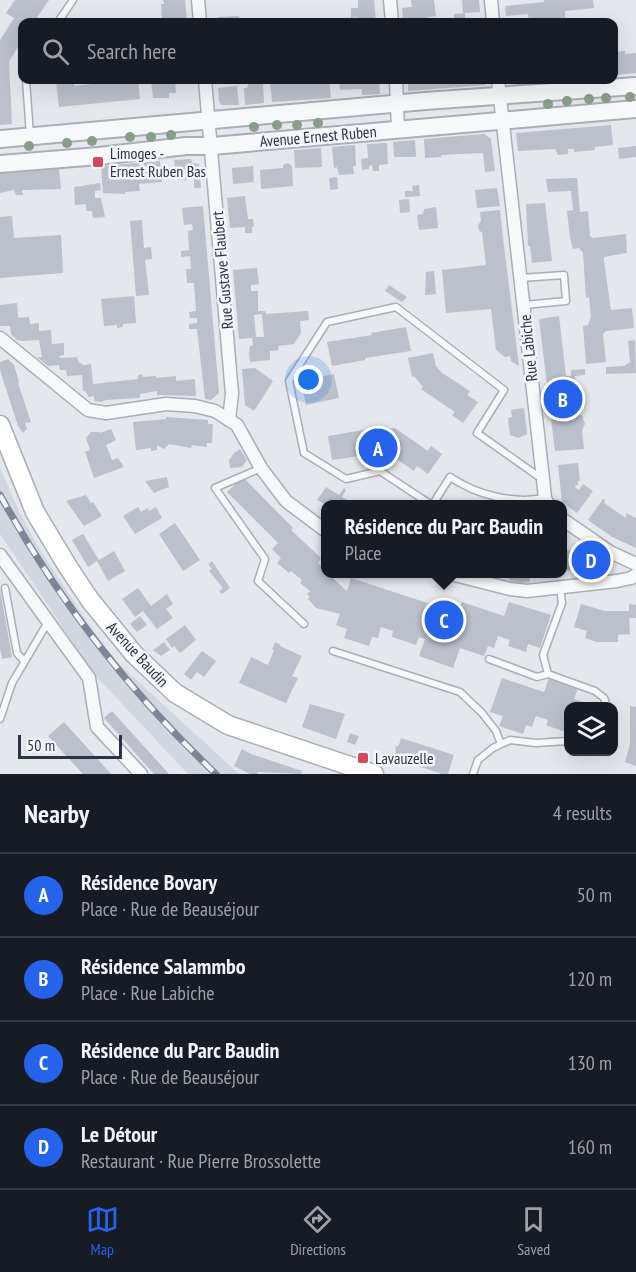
<!DOCTYPE html>
<html lang="en">
<head>
<meta charset="utf-8">
<style>
  :root { --surface:#171b24; --page:#20242c; --text:#f1f3f6; --muted:#9ea1a6; --line:#363941; --accent:#2563eb }
  body { margin:0; font-family:"PT Sans Narrow",sans-serif; background:var(--page); color:var(--text) }
  .controls { position:absolute; right:18px; bottom:18px; display:grid; overflow:hidden; border-radius:12px; box-shadow:0 6px 24px #0002 }
  .controls button { width:54px; height:54px; display:grid; place-items:center; padding:0; border:0; border-bottom:2px solid var(--line); background:var(--surface); color:var(--text); font:30px sans-serif }
  .scale { position:absolute; left:18px; bottom:15px; width:104px; box-sizing:border-box; padding-left:6px; border:3px solid #2b3445; border-top:0; font-size:16px; line-height:21px; white-space:nowrap; color:#2b3445; -webkit-text-stroke:4px #f4f6f9; paint-order:stroke }
  .you { position:absolute; left:309px; top:380px; width:21px; height:21px; margin:-15px; border:4px solid #fff; border-radius:50%; background:#1a73e8; box-shadow:0 0 0 9px #1a73e833 }
  .badge { display:grid; place-items:center; width:39px; height:39px; border-radius:50%; background:var(--accent); color:#fff; font-size:20px; font-weight:700 }
  .pin { position:absolute; translate:-50% -50%; border:3px solid #fff; box-shadow:0 2px 6px #0006 }
  .popup { position:absolute; left:321px; top:500px; width:246px; height:78px; box-sizing:border-box; display:grid; place-content:center; border-radius:12px; background:var(--surface); filter:drop-shadow(0 2px 4px #0005); font-size:20px; white-space:nowrap; color:var(--muted) }
  .popup b { font-size:22px; color:var(--text) }
  .popup::after { content:''; position:absolute; left:50%; top:100%; margin-left:-12px; border:12px solid transparent; border-top-color:var(--surface) }
  .list { margin:0; padding:0; list-style:none }
  h2 { display:flex; justify-content:space-between; align-items:center; height:78px; margin:0; padding:0 24px; font-size:26px }
  h2 small { font-size:20px; font-weight:400; color:var(--muted) }
  .list li { display:grid; grid-template-columns:39px 1fr auto; gap:18px; align-items:center; box-sizing:border-box; height:84px; padding:0 24px; border-top:2px solid var(--line) }
  .list b { display:block; font-size:22px; white-space:nowrap }
  .list p { margin:0; font-size:20px; white-space:nowrap; color:var(--muted) }
  .list em { font-size:20px; font-style:normal; color:var(--muted) }
  .icon { flex:none; width:33px; height:33px; fill:none; stroke:currentColor; stroke-width:2; stroke-linecap:round; stroke-linejoin:round }
  .map { position:relative; flex:none; width:636px; height:774px; overflow:hidden }
  .search { position:absolute; background:var(--surface); box-shadow:0 6px 24px #0002; left:18px; right:18px; top:18px; height:66px; display:flex; align-items:center; gap:15px; box-sizing:border-box; padding:0 21px; border-radius:12px; color:var(--muted); font-size:22px }
  .sheet { height:414px; background:var(--surface) }
  nav { display:flex; justify-content:space-around; align-items:center; box-sizing:border-box; height:84px; border-top:2px solid var(--line); background:var(--surface); font-size:16px; color:var(--muted) }
  nav a { display:grid; justify-items:center; gap:3px }
  nav .on { color:var(--accent) }
  .map>svg:first-child { display:block }
</style>
</head>
<body>
<div class="map">
<svg width="636" height="774" viewBox="0 0 636 774">
  <rect width="100%" height="100%" fill="#e4e7ec"/>
  <!-- built -->
  <path fill="#d2d6de" d="M0,468L18,509L37,545L89,625L117,662L239,774H188L95,675L0,534Z"/>
  <!-- building -->
  <path fill="#bbc0ca" fill-rule="evenodd" d="M15,0H49L34,22H22V40L9,62L12,124L0,125V40L14,18L6,13Z
    M163,0H185L187,22H162L161,4H164Z
    M358,0H374L376,22H357V17L351,18V8H358Z
    M411,0H434L436,16L428,17V22H403L402,8L412,7Z
    M462,0H479L480,12L463,13Z
    M544,0H593L594,8L565,11V20L550,22H529L528,14L506,16L505,6L544,2Z
    M465,13V22H455L454,14Z
    M239,16L240,22H218V17Z
    M625,51V54L636,53V73L614,75V52Z
    M74,80V86L92,84V80H138L140,99L59,107L56,81Z
    M175,80L176,93H169V98H153L151,81Z
    M270,80H288V83L313,81V80H329L331,98L272,102Z
    M339,80H379L380,94L362,95V89L340,90Z
    M408,80H486V85L408,91Z
    M263,82L264,103L245,105L244,88H247L249,83Z
    M237,86L239,105H221L219,101L218,88Z
    M611,125L613,145L595,147V150L574,152V149H568V154L558,155L555,149L518,151L516,133Z
    M484,134L491,139L495,171L485,172L483,153L441,155V157L425,158L424,139Z
    M415,140L416,157H394L393,142Z
    M387,143L388,164L379,165V171H373L372,165L369,166V169L362,170L361,159L368,158L367,144Z
    M355,145L356,166H353L354,174L339,175L337,167L334,168L332,147Z
    M636,146V157L619,159L618,148Z
    M321,148L322,167L295,168L294,150Z
    M191,159L192,163L199,164L201,188H194V179L177,180L174,160Z
    M160,161L162,182L139,184L140,191L125,192V194L103,193L101,166Z
    M287,163L290,164L292,167L293,186L261,189L260,170L283,168V165Z
    M253,166L254,182L233,184L232,168Z
    M59,169L61,189L22,190L23,195H16L14,190L0,193V174Z
    M337,177L338,189L330,190L329,178Z
    M577,178L580,212L588,211L590,236L593,238L626,234L627,253L604,257V261L611,310L632,308L634,328L606,331L603,334L606,362L586,364L583,326L588,325L591,317L589,297L586,298L583,253L579,248L573,249L570,238L567,211L573,210L571,191L548,192L546,179Z
    M100,183L101,190L95,191V198H101L105,217L93,218L92,211H86V204L75,205L74,187Z
    M419,185L420,196L405,197V191H413L412,186Z
    M497,188L500,206L477,208L475,190Z
    M245,196L248,219H253L254,227H252V233H245V227L230,228L227,198Z
    M409,199L410,212L400,213L399,200Z
    M545,203L552,261L532,263L530,246H528L526,204Z
    M203,206L219,393L211,400L205,399L197,329H189V324L197,323V318H190L189,312L196,311L194,283H187L186,269H191L190,256L181,257V251L189,250L188,231L193,230L192,224L184,225L182,208Z
    M436,207L438,228L419,230L417,215L423,214L424,209Z
    M500,210L503,238L519,366L511,361L510,356L505,357L496,350L491,309L446,313L442,270L486,265L482,232L479,231L478,225L481,221L480,212Z
    M12,216L14,238L61,235L63,273L0,278V217Z
    M142,220L144,248L151,247L152,259L145,260L149,295L136,296L130,221Z
    M257,268L259,284L251,285V291H258V311H265L266,314L308,311L309,320L300,321L301,333L294,344L278,346L279,350L270,351V360L250,362L249,355L250,346H253L252,338L239,339L233,270ZM262,314L264,337H256L254,315Z
    M434,271L436,294L425,295L426,272Z
    M389,285L407,297L402,302L385,291Z
    M134,296L136,323L123,324V327L117,328V325L104,326L101,299Z
    M17,303L18,318L29,317L30,324L39,323V331L51,330L52,344L64,343V355L59,356L60,358L77,357L79,362L83,365L91,364L93,384L138,379V375L142,374L143,377L156,376V378L176,376V381L195,379L196,396L157,395V391L140,394V398L106,400L102,402L94,401V396L89,397L85,391H83L82,375L67,376L66,370H60L59,365L48,366L37,357H42L39,340L22,341L17,340L11,334L10,326H0V305Z
    M559,316L566,376H571V370L585,369V375L575,376L580,415H582L585,424L582,430L584,449L555,451L539,319Z
    M406,327L411,351L365,358V360L332,366L327,342L372,335L371,333Z
    M635,340L636,373L606,374V367L624,366L630,362L628,341Z
    M433,353L436,366L442,373L470,391L467,395L478,402L463,423L452,415L455,412L421,389L423,387L414,376L412,377L408,358Z
    M8,359L14,365L19,382L18,383L31,422L25,423L27,429L23,433L18,426L0,370V362Z
    M255,368L273,381L254,411L245,405L242,369Z
    M334,374L339,398L306,405L301,380Z
    M524,408L527,434L518,438L510,435L508,418L512,417L511,410Z
    M166,417L208,420V424H213L212,443H207V447L192,445L191,448L169,444L164,449L157,445V450L151,451V448L136,450L133,422L166,419Z
    M381,427V430L395,428L428,451L431,446L442,454L428,474L417,466L414,471L386,452L332,460L328,436Z
    M111,429L116,440L106,445L112,460L118,458L124,467L94,478L85,452L90,450L86,438L91,432H100V433Z
    M240,449L247,460L242,467L230,468L229,460L234,453Z
    M578,463L580,481H578V485H575L576,488L579,490L583,484L593,491L577,513L562,502L558,465Z
    M167,477L169,487L154,493L145,481Z
    M243,477L293,528L291,530L321,558L318,563L326,571V574H328L347,591L351,578L458,613L462,602L504,616L509,602L551,615L540,648L528,644L526,652L508,646L510,640L498,636L494,648L488,646L484,656L460,648L453,668L419,656L425,639L419,637L416,645L392,637L393,631L381,627L378,638L372,637L369,646L344,638L347,629L336,625L340,614L316,608L308,599L310,597L307,594L310,591L300,583L302,580L291,571L289,573L277,563L281,558L272,549L278,543L227,492Z
    M326,487L339,495L344,488L346,490L342,497L354,504H326V509L323,507L325,504L317,500Z
    M86,495L91,503L93,502L102,516L84,526L66,501Z
    M603,499L605,500L604,503L626,518V513L636,518V548L612,537L588,520Z
    M138,507L141,512L148,508L149,511L156,507L162,518L135,534L123,516Z
    M175,523L200,560L183,571L159,534Z
    M83,534L99,560L114,551L125,571L108,581L97,561L88,567L72,540Z
    M579,543L597,556L588,569L585,567L582,571L575,566L570,567L571,570L562,571V551L574,550Z
    M212,561L230,588L222,594L219,591L223,588L209,571L212,569L208,564Z
    M509,574H530V582L520,583L509,580Z
    M138,588L151,606L167,594L173,604L166,609L173,618L157,629L143,611L135,617L122,599Z
    M0,590L12,657L2,659L0,648Z
    M581,604L605,611H629V604L636,605V618H629L630,634L618,635V642H597L585,638L587,631L574,627Z
    M140,616L147,625L137,632L130,624Z
    M185,625L196,640L180,653L174,646L172,648L166,639Z
    M164,642L170,650L161,656L153,650Z
    M275,642L281,645L280,646L302,656L292,676L298,678L286,703L239,683L251,657L268,665L274,650L272,649Z
    M202,651L216,661L204,677L197,672L191,680L184,674Z
    M502,678L544,692L549,678L578,688L574,699L587,703L586,706H568V733L546,725L548,720L536,716L532,727L526,725L523,734L499,726L503,716L490,712Z
    M310,704L345,714L336,739L302,727Z
    M630,706L636,707V766L625,762L630,744Z
    M112,711L169,774H154L104,718Z
    M64,722L111,774H83L48,736Z
    M350,733L359,736L355,745L347,742Z
    M401,738L454,755L448,774H442L394,758L396,750L395,747L399,745Z
    M242,749L251,754L302,771L301,774L258,772L257,774H250L234,766Z"/>
  <g fill="none" stroke-linecap="round" stroke-linejoin="round">
    <defs>
      <path id="service" d="M58,22L73,0
        M26,80L30,135
        M521,278L564,275L566,301L524,305
        M261,468L215,488L265,559L258,581L304,624
        M430,504L380,471L346,479L304,453L289,381L327,322L396,307L504,390L477,433L542,479
        M433,504L450,477C477,495 512,504 545,498
        M5,588L17,653L24,661
        M333,651L460,692L482,713L496,731L501,744
        M489,659L537,677L548,674L595,691L604,698L607,706
        M548,674L543,655L562,603L560,588
        M0,719L12,683L48,622
        M473,774L478,760L493,748L510,740L536,743L568,741"/>
      <path id="minor" d="M198,0L200,22
        M390,0L392,22
        M491,0L493,22
        M205,80L232,394L229,420
        M396,80L398,129
        M498,80L543,479L545,498L548,504
        M0,338L88,410L106,413L166,404L195,406L215,411L237,425L261,468L286,501L326,531
        M562,519L610,552L636,564
        M0,555L89,678L97,727L141,774
        M451,574L510,589L527,591L617,581L631,578L636,575"/>
      <path id="tertiary" d="M0,139L425,101L636,86
        M0,164L99,156L186,146H212L636,109"/>
      <path id="secondary" d="M0,425L35,512L68,567L90,600L134,654L175,693L228,725L374,774"/>
    </defs>
    <!-- service casing -->
    <use href="#service" stroke="#a9aeb7" stroke-width="9"/>
    <!-- minor casing -->
    <use href="#minor" stroke="#a9aeb7" stroke-width="15"/>
    <!-- tertiary casing -->
    <use href="#tertiary" stroke="#a9aeb7" stroke-width="20"/>
    <!-- secondary casing -->
    <use href="#secondary" stroke="#a9aeb7" stroke-width="21"/>
    <!-- service -->
    <use href="#service" stroke="#f7f8fa" stroke-width="6"/>
    <!-- minor -->
    <use href="#minor" stroke="#f7f8fa" stroke-width="12"/>
    <!-- tertiary -->
    <use href="#tertiary" stroke="#f7f8fa" stroke-width="16"/>
    <!-- secondary -->
    <use href="#secondary" stroke="#fff" stroke-width="18"/>
    <defs>
      <path id="rail" d="M0,495C58,600 129,692 216,774"/>
    </defs>
    <!-- rail casing -->
    <use href="#rail" stroke="#7d8696" stroke-width="7"/>
    <!-- rail -->
    <use href="#rail" stroke="#f4f6f9" stroke-width="4.5" stroke-dasharray="14" stroke-linecap="butt"/>
  </g>
  <!-- trees -->
  <g fill="#899d89">
    <circle cx="630" cy="97" r="5"/>
    <circle cx="606" cy="98" r="5"/>
    <circle cx="589" cy="99" r="5"/>
    <circle cx="567" cy="101" r="5"/>
    <circle cx="548" cy="104" r="5"/>
    <circle cx="318" cy="123" r="5"/>
    <circle cx="277" cy="125" r="5"/>
    <circle cx="297" cy="125" r="5"/>
    <circle cx="254" cy="127" r="5"/>
    <circle cx="171" cy="135" r="5"/>
    <circle cx="130" cy="137" r="5"/>
    <circle cx="151" cy="137" r="5"/>
    <circle cx="92" cy="141" r="5"/>
    <circle cx="67" cy="143" r="5"/>
    <circle cx="29" cy="146" r="5"/>
  </g>
  <!-- markers -->
  <g fill="#d1495b" stroke="#f4f6f9" stroke-width="2">
    <rect x="92" y="156" width="12" height="12" rx="3"/>
    <rect x="357" y="752" width="12" height="12" rx="3"/>
  </g>
  <g text-anchor="middle" dominant-baseline="central" stroke-width="5" stroke-linejoin="round" paint-order="stroke">
    <!-- street labels -->
    <g font-size="16" fill="#2b3445" stroke="#f4f6f9">
      <text transform="translate(318 136) rotate(-5)">Avenue Ernest Ruben</text>
      <text transform="translate(222 270) rotate(-95)">Rue Gustave Flaubert</text>
      <text transform="translate(528 348) rotate(-96)">Rue Labiche</text>
      <text transform="translate(138 654) rotate(47)">Avenue Baudin</text>
    </g>
    <!-- poi labels -->
    <g font-size="16" fill="#2b3445" stroke="#f4f6f9" text-anchor="start">
      <text x="110" y="153">Limoges -<tspan x="110" dy="18">Ernest Ruben Bas</tspan></text>
      <text x="375" y="758">Lavauzelle</text>
    </g>
  </g>
</svg>
<div class="controls">
<button><svg class="icon" aria-label="layers" viewBox="0 0 24 24"><path d="M12 4l9 5-9 5-9-5zM3 14l9 5 9-5"/></svg></button>
</div>
<div class="scale">50 m</div>
<div class="you"></div>
<div class="pin badge" style="left:378px;top:448px">A</div>
<div class="pin badge" style="left:563px;top:399px">B</div>
<div class="pin badge" style="left:444px;top:620px">C</div>
<div class="popup"><b>Résidence du Parc Baudin</b>Place</div>
<div class="pin badge" style="left:591px;top:560px">D</div>
<div class="search"><svg class="icon" aria-label="search" viewBox="0 0 24 24"><circle cx="10" cy="10" r="6"/><path d="M15 15l6 6"/></svg>Search here</div>
</div>
<section class="sheet">
<h2>Nearby<small>4 results</small></h2>
<ul class="list">
<li><span class="badge">A</span><div><b>Résidence Bovary</b><p>Place · Rue de Beauséjour</p></div><em>50 m</em></li>
<li><span class="badge">B</span><div><b>Résidence Salammbo</b><p>Place · Rue Labiche</p></div><em>120 m</em></li>
<li><span class="badge">C</span><div><b>Résidence du Parc Baudin</b><p>Place · Rue de Beauséjour</p></div><em>130 m</em></li>
<li><span class="badge">D</span><div><b>Le Détour</b><p>Restaurant · Rue Pierre Brossolette</p></div><em>160 m</em></li>
</ul>
</section>
<nav>
<a class="on"><svg class="icon" aria-label="map" viewBox="0 0 24 24"><path d="M3 6l6-2 6 2 6-2v14l-6 2-6-2-6 2zM9 4v14M15 6v14"/></svg>Map</a>
<a><svg class="icon" aria-label="directions" viewBox="0 0 24 24"><path d="M12 3l9 9-9 9-9-9zM9 14v-3h6M13 9l2 2-2 2"/></svg>Directions</a>
<a><svg class="icon" aria-label="saved" viewBox="0 0 24 24"><path d="M7 4h10v16l-5-4-5 4z"/></svg>Saved</a>
</nav>
</body>
</html>
